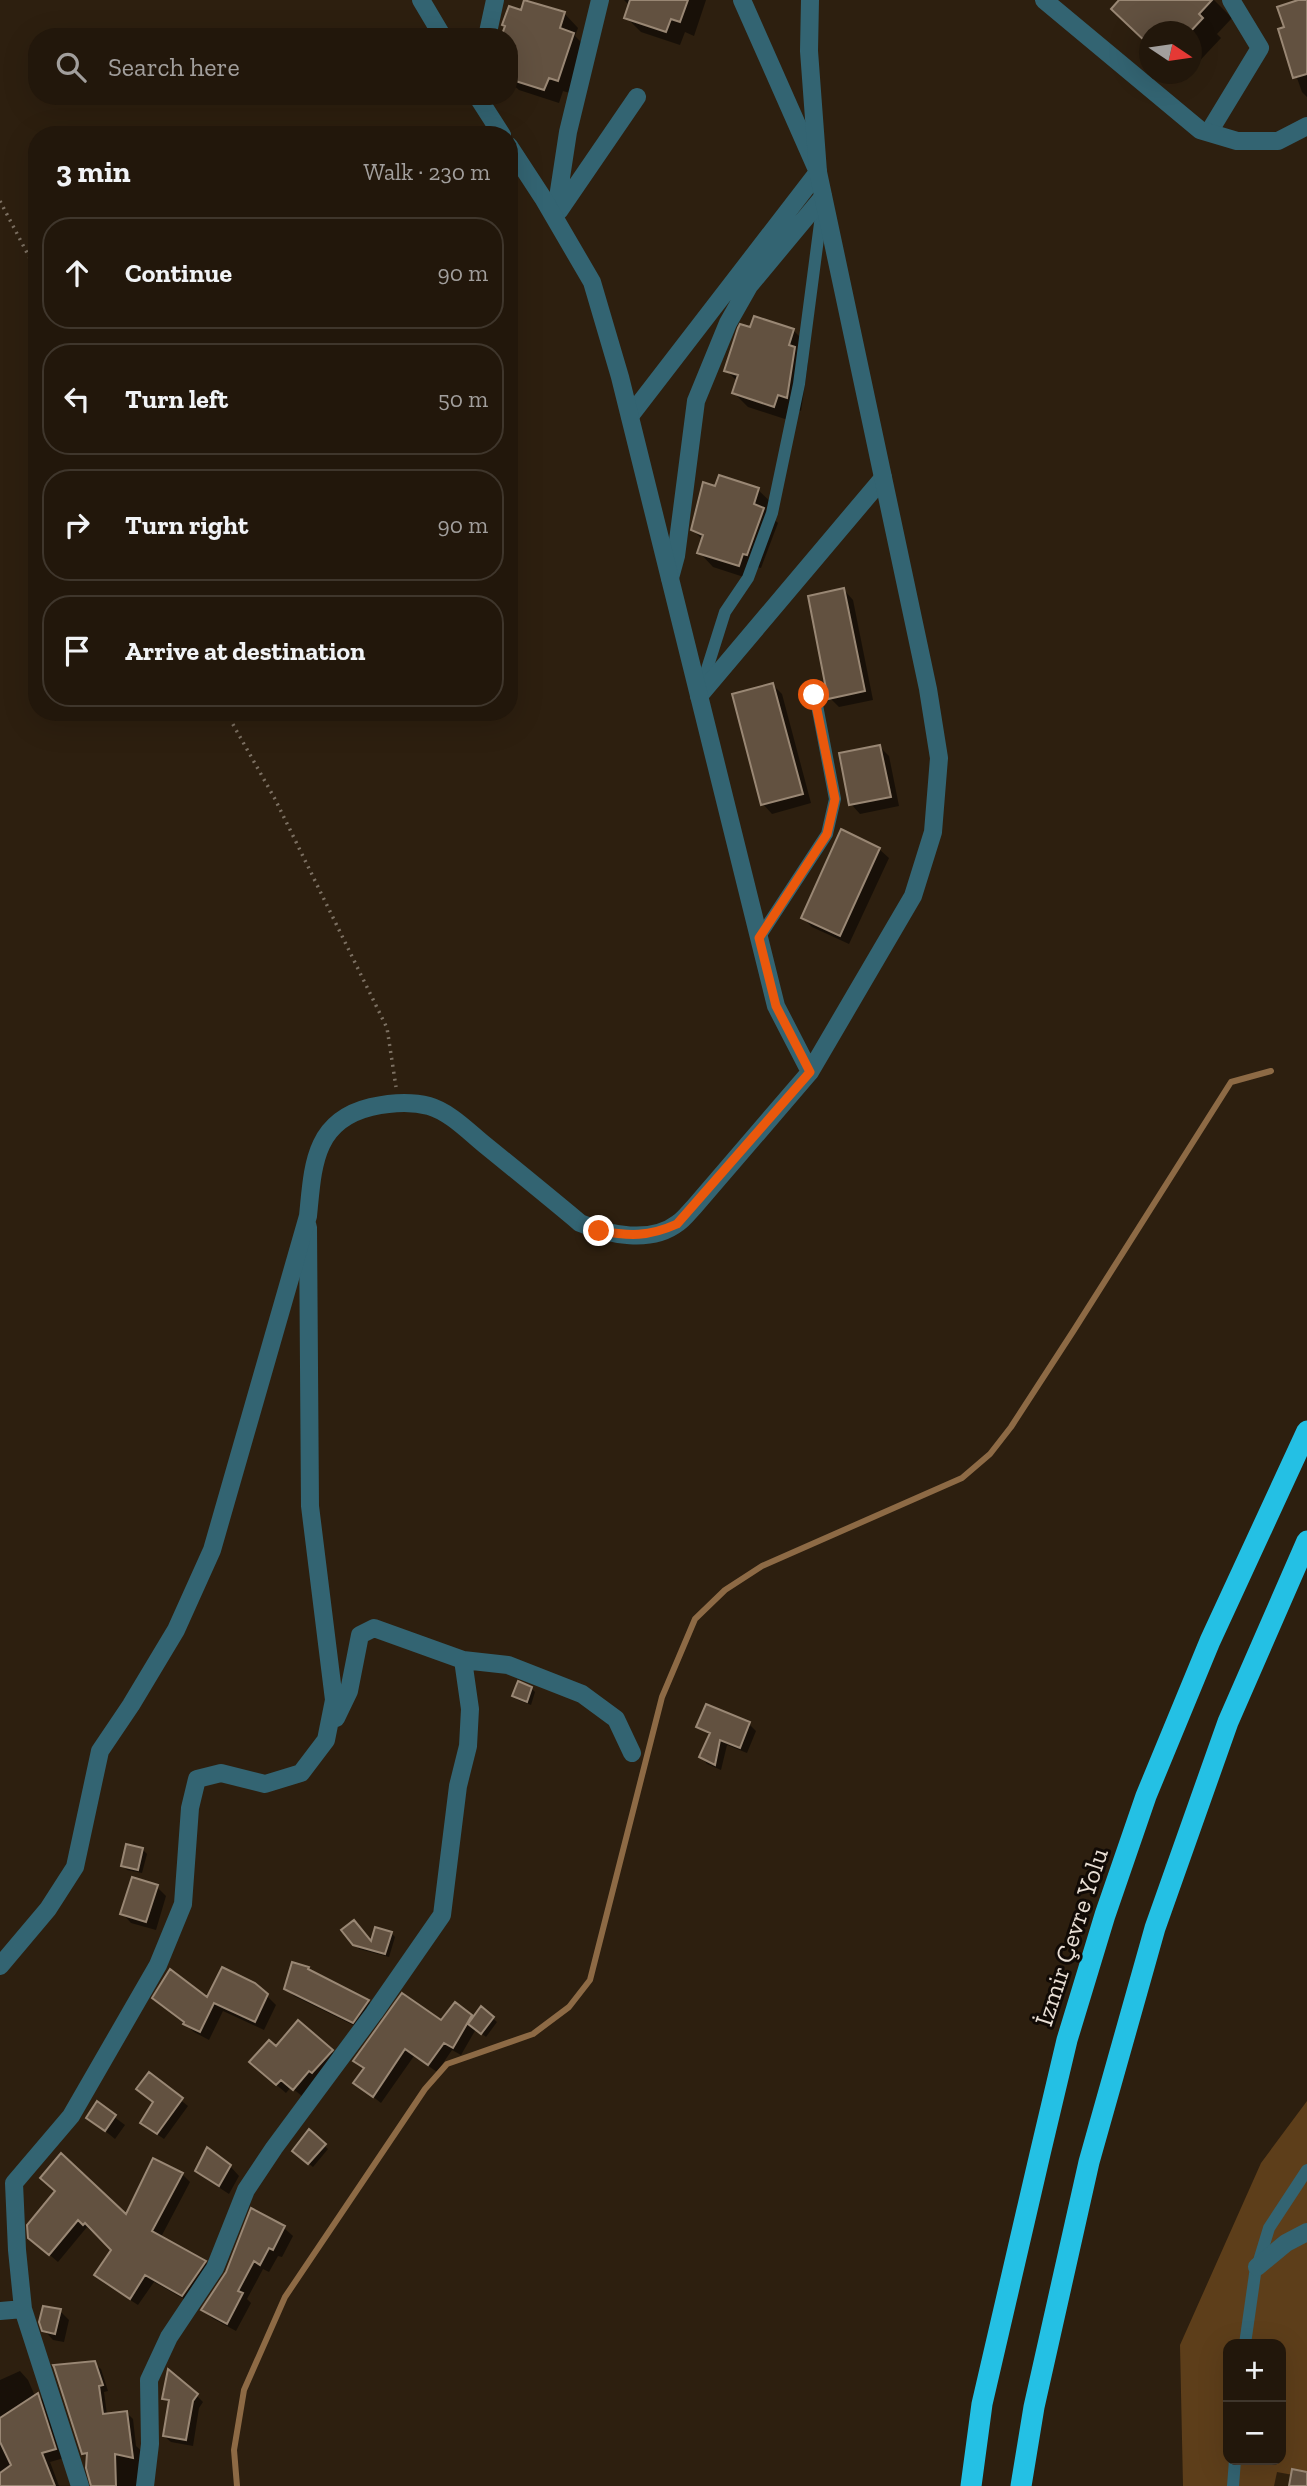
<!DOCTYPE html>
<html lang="en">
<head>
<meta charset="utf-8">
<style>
  :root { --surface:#22170b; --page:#2e2419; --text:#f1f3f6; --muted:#a29f9d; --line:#3f362c }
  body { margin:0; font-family:"Zilla Slab",serif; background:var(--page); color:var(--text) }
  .controls { position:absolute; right:21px; bottom:21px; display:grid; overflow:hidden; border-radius:14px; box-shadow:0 7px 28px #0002 }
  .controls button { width:63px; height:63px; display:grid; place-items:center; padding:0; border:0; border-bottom:2px solid var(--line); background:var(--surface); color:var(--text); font:35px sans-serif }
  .compass { position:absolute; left:1139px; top:21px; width:63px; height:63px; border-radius:50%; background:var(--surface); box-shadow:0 7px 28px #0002; rotate:103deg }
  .stop { position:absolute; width:21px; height:21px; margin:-16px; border:5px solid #ea580c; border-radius:50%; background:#fff }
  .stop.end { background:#ea580c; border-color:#fff; box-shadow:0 2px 7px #0008 }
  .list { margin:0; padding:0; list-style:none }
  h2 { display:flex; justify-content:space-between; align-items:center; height:91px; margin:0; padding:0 28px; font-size:30px }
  h2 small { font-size:23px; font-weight:400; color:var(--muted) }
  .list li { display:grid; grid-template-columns:46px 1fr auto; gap:21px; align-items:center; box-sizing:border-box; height:112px; margin:0 14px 14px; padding:0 14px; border:2px solid var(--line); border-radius:28px }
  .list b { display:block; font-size:26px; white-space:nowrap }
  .list em { font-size:23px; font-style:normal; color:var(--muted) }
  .icon { flex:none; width:38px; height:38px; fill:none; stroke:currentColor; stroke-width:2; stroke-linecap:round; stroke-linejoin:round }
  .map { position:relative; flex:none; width:1307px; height:2486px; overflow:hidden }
  .search { position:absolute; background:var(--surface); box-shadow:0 7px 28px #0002; left:28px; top:28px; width:490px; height:77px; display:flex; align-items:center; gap:18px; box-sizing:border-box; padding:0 24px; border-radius:28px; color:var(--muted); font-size:26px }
  .panel { position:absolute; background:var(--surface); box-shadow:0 7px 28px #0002; left:28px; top:126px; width:490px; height:595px; border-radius:28px }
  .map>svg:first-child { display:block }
</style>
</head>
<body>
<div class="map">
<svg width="1307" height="2486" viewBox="0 0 1307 2486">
  <rect width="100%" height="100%" fill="#2d1f0f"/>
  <!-- green -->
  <path fill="#5d3e1a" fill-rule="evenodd" d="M1307,2101V2486H1183L1180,2345L1261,2163ZM1228,2344H1281V2460H1228Z"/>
  <!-- shadow -->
  <path fill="#0007" d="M624,0H706L694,36L685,32L680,45L641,32L626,17L630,6Z
    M1122,0H1214L1232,18L1217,34L1221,38L1192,69V32H1150Z
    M1303,0H1307V97L1302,92L1280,30L1286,28Z
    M510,8L522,12L564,13L578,28L575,36L588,49L573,94L563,91L559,103L519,90L509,81V37H502Z
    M751,329L793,330L808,345L803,358L808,363L801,411L793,408L788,420L748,407L734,393L738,382L726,370Z
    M758,490L773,504L769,515L778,523L761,568L757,567L753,580L713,567L699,552L703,540L693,530Z
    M844,590L853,600L873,700L839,707L830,698Z
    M773,685L782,694L811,803L772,814L763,804Z
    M880,747L889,756L899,806L860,814L851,804Z
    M879,849L889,858L849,944L812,927L803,918Z
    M531,1688L535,1692L531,1705L518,1700L514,1696Z
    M707,1706L749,1724L756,1731L747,1753L727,1745L721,1770L707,1764L701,1757L711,1736L698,1726Z
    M143,1850L147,1854L142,1873L127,1870L123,1865Z
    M157,1887L166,1896L156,1930L131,1923L122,1913Z
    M391,1933L395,1937L389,1957L359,1949L355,1944H372Z
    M308,1968L314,1974L368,2001L376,2009L361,2029L294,1996L286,1988Z
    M267,1996L276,2005L264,2030L223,2011L209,2040L194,2032L154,1998L208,1999Z
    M482,2009L497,2022L486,2037L476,2029L461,2055L452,2050L437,2072L414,2056L381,2103L356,2083L365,2070L355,2061L471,2016L474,2019Z
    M276,2048L331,2051L340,2060L303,2097L291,2087L286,2093L260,2071Z
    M149,2075L188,2106L164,2139L148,2128L155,2103Z
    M97,2104L125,2125L115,2139L88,2117Z
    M309,2132L328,2149L313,2167L298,2155Z
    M230,2166L239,2176L229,2194L206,2179L197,2170Z
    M182,2174L190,2182L161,2237L205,2262L213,2270L191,2303L154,2282L138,2305L104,2283L96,2275L114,2250L94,2230L92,2232L87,2227L58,2262L38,2245L57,2192L127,2217Z
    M284,2228L293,2236L282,2257L278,2256L269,2272L263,2269L247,2299L251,2303L236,2331L212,2318L203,2310Z
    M60,2311L69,2320L64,2342L53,2340L44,2330Z
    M94,2363L101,2369L108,2391L104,2392L107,2415L126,2412L133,2419L136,2446L144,2453L139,2486H92L88,2458L83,2453Z
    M20,2371L28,2380L35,2396L38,2395L46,2403L64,2458L50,2462L59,2486H6L0,2471V2380Z
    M197,2396L203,2402L199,2408L193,2446L171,2442L164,2436L170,2404L164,2398Z
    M1277,2472L1293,2475L1307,2474V2486H1274Z"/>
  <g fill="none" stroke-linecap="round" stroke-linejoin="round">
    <!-- stream -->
    <path stroke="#8d6a45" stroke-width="6" d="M237,2486L234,2450L244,2390L285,2297L425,2089L447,2064L533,2034L569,2007L590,1980L662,1697L695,1619L725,1590L762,1566L962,1478L990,1454L1011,1427L1074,1330L1231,1082L1271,1071"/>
  </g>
  <!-- building -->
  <path fill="#625140" stroke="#998774" stroke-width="2" d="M524,0L565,12L560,28L574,33L558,81L549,78L544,90L509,79V37H501L505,26L502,25L509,6L521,10Z
    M630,0H688L680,22L671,19L666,32L624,18Z
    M1119,0H1212L1199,14L1203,18L1190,32H1150V46L1111,9Z
    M1298,0H1307V74L1293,78L1278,29L1284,27L1277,7Z
    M754,316L794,329L789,345L795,347L787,398L778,395L774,407L732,393L738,375L724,371L738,328L740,324L750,327Z
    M719,475L759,488L754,504L764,508L747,555L743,554L739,566L697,553L703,535L691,530L703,482L715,486Z
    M844,588L865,691L828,699L808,596Z
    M773,683L803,794L761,805L732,694Z
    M880,745L891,797L849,805L839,753Z
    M841,829L880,848L840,936L801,918Z
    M518,1681L532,1687L527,1702L512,1696Z
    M706,1704L750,1722L740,1748L720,1740L715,1765L699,1757L710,1733L696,1727Z
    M126,1844L143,1848L138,1870L121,1866Z
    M132,1877L158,1885L146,1922L120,1914Z
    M354,1920L371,1941L375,1927L392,1932L385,1954L353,1945L341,1930Z
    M292,1962L309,1967L308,1969L369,2000L353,2023L284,1989Z
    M222,1967L255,1983L268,1994L255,2022L214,2003L200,2032L183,2024L184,2022L152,1998L170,1969L207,1997Z
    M402,1993L441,2020L455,2002L472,2015L453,2048L444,2043L428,2065L405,2049L373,2097L353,2083L364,2068L353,2061Z
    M481,2006L494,2017L481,2034L468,2024Z
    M298,2020L333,2050L312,2073L309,2071L293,2090L281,2080L276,2085L249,2062L269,2040L276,2046Z
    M149,2072L183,2098L157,2134L140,2123L153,2102L136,2089Z
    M97,2101L116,2115L105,2131L86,2118Z
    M309,2129L326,2144L308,2164L292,2151Z
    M207,2147L231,2165L219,2186L195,2171Z
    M61,2153L126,2214L153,2158L183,2173L152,2231L206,2261L182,2296L145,2275L130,2299L94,2275L111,2250L85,2223L83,2225L78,2220L49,2255L28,2238L27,2225L55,2191L40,2178Z
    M251,2208L285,2226L273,2250L269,2248L260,2265L254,2261L238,2291L243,2293L227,2324L201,2310L226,2272Z
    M43,2306L61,2309L55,2334L42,2331L39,2322Z
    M95,2361L103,2385L99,2386L103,2414L127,2411L133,2458L115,2454L116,2486H91L86,2468L87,2453L82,2454L54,2367L53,2365Z
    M168,2369L198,2394L193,2401L186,2440L163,2436L169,2400L162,2399Z
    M38,2393L56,2449L42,2453L55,2486H0V2473L11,2465L0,2442V2418Z
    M1292,2469L1307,2472V2486H1289Z"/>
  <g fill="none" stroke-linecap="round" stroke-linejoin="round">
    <!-- path -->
    <path stroke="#7c7062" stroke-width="3.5" stroke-dasharray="2 5" stroke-linecap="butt" d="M0,201L37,272
      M226,712L275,799L387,1028L396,1087"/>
    <!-- service -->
    <path stroke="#336472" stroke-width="12" d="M701,688L725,612L748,578L772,513L799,384L822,208
      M759,938L827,834L835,799L815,695
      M1245,2344L1255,2274L1269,2228L1307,2170
      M1233,2486L1235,2460"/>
    <!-- pedestrian -->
    <path stroke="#336472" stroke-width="18" d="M1257,2267L1286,2243L1307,2232"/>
    <!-- minor -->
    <path stroke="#336472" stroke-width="18" d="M487,37L495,0
      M1209,132L1260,48L1231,0
      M559,211L637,97
      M555,217L568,132L600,0
      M630,416L818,172L742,0
      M670,578L676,556L696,401L728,323L749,286L823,197
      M699,696L883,478
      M336,1718L349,1691L360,1635L374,1628L463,1660L508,1665L582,1694L616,1719L632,1753
      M0,2311L23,2309
      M80,2486L23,2309L17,2250L14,2183L71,2116L158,1965L183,1904L190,1808L197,1779L221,1773L265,1784L301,1773L326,1740L334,1700L310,1506L308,1227
      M145,2486L150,2444L149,2380L169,2337L215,2268L246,2190L274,2148L374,2013L442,1915L458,1786L468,1746L470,1709L463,1660"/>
    <!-- tertiary -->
    <path stroke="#336472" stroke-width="18" d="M421,0L443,37
      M1044,0L1200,130L1237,141H1278L1307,126
      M477,96L502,135
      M509,146L543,198L592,282L620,377L776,1006L810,1072
      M0,1966L48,1909L75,1867L100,1751L131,1705L176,1630L212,1550L308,1216C313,1167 313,1121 371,1107C389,1103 410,1101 429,1106C450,1112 469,1132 485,1145C517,1171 549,1197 580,1223C609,1235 651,1244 678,1223C684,1219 689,1212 694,1207L810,1072L913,896L933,832L939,758L928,689L818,172L809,51L810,0"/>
    <!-- motorway -->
    <path stroke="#24c0e4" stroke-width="21" d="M971,2486L982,2404L1040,2154L1067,2040L1105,1915L1146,1796L1210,1641L1307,1431
      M1021,2486L1034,2407L1089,2162L1155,1928L1228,1722L1307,1541"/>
  </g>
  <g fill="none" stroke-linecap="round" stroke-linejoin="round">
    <!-- route -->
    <path stroke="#ea580c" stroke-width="9" d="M599,1231C630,1236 648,1237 677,1224L810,1072L776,1006L759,938L827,834L835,799L814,695"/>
  </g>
  <g text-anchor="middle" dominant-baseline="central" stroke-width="6" stroke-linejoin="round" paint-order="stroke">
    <!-- street labels -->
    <g font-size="26" fill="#e9dfd5" stroke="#110a05">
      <text transform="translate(1071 1937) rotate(-72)">İzmir Çevre Yolu</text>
    </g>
  </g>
</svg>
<div class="controls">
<button>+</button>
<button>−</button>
</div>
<svg class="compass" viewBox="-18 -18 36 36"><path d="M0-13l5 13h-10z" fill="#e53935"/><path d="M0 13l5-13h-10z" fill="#a29f9d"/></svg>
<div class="stop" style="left:814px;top:695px"></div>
<div class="stop end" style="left:599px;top:1231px"></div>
<div class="search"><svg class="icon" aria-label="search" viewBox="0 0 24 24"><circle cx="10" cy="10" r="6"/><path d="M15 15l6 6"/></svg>Search here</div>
<section class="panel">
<h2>3 min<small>Walk · 230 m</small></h2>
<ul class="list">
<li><svg class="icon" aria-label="ahead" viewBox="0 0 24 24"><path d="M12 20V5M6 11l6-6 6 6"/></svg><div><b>Continue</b></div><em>90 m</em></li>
<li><svg class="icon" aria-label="left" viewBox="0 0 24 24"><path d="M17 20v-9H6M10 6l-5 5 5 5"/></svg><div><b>Turn left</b></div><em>50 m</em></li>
<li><svg class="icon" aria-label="right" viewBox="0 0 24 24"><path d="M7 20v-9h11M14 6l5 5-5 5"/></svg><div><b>Turn right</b></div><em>90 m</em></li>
<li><svg class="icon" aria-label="arrive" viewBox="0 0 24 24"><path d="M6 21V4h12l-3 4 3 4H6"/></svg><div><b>Arrive at destination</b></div></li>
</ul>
</section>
</div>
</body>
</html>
